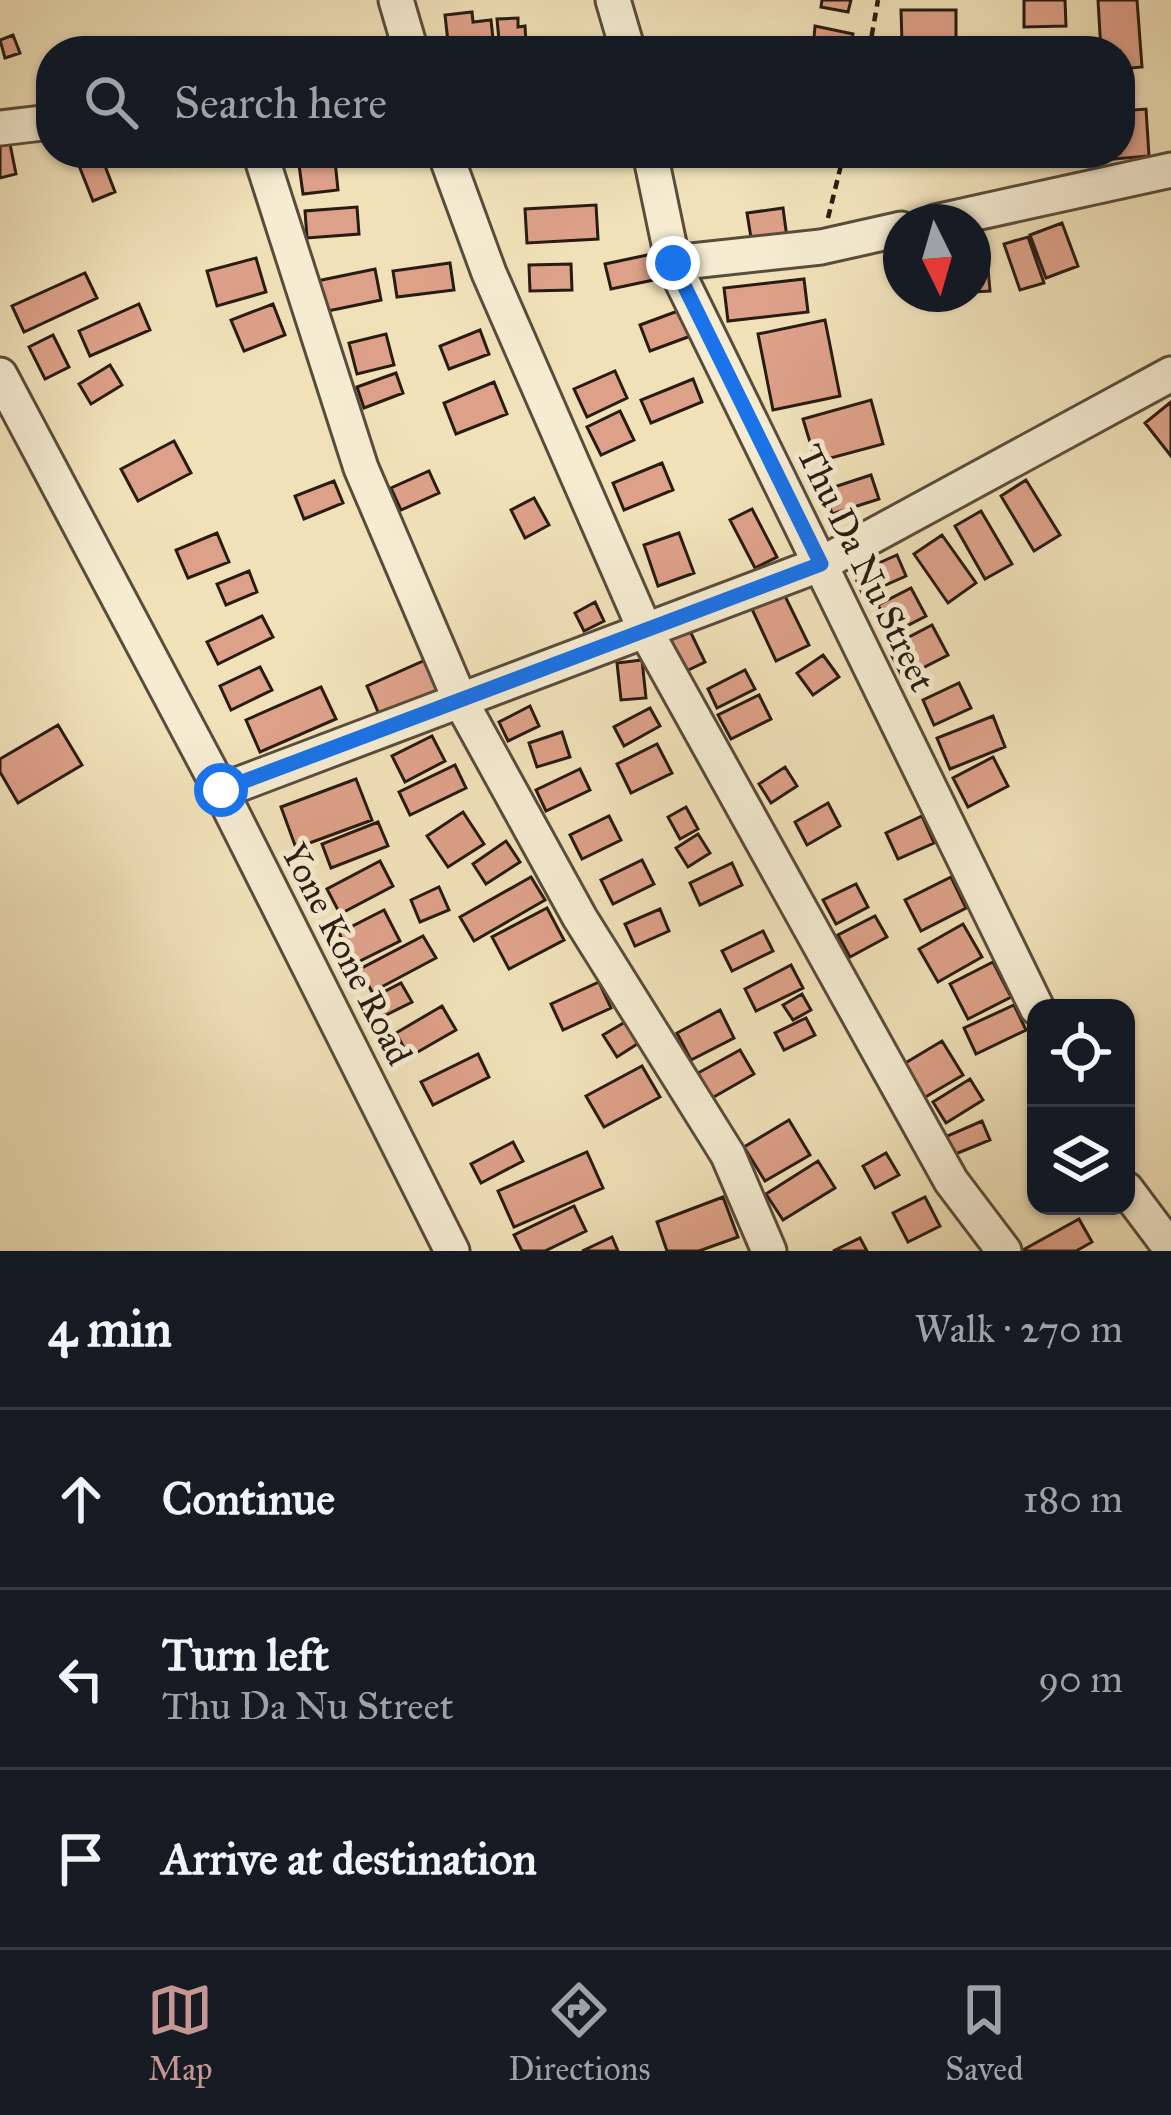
<!DOCTYPE html>
<html lang="en">
<head>
<meta charset="utf-8">
<style>
  :root { --surface:#171b24; --page:#20242c; --text:#f1f3f6; --muted:#9ea1a6; --line:#363941; --accent:#c59692 }
  body { margin:0; font-family:"IM FELL Great Primer",serif; background:var(--page); color:var(--text) }
  .controls { position:absolute; right:36px; bottom:36px; display:grid; overflow:hidden; border-radius:24px; box-shadow:0 3px 9px #0004 }
  .controls button { width:108px; height:108px; display:grid; place-items:center; padding:0; border:0; border-bottom:3px solid var(--line); background:var(--surface); color:var(--text); font:60px sans-serif }
  .compass { position:absolute; left:883px; top:204px; width:108px; height:108px; border-radius:50%; background:var(--surface); box-shadow:0 3px 9px #0004; rotate:175deg }
  .stop { position:absolute; width:36px; height:36px; margin:-27px; border:9px solid #1a73e8; border-radius:50%; background:#fff }
  .stop.end { background:#1a73e8; border-color:#fff; box-shadow:0 3px 12px #0008 }
  .list { margin:0; padding:0; list-style:none }
  h2 { display:flex; justify-content:space-between; align-items:center; height:156px; margin:0; padding:0 48px; font-size:51px }
  h2 small { font-size:39px; font-weight:400; color:var(--muted) }
  .list li { display:grid; grid-template-columns:78px 1fr auto; gap:36px; align-items:center; box-sizing:border-box; height:180px; padding:0 48px; border-top:3px solid var(--line) }
  .list b { display:block; font-size:45px; white-space:nowrap }
  .list p { margin:0; font-size:39px; white-space:nowrap; color:var(--muted) }
  .list em { font-size:39px; font-style:normal; color:var(--muted) }
  .icon { flex:none; width:66px; height:66px; fill:none; stroke:currentColor; stroke-width:2; stroke-linecap:round; stroke-linejoin:round }
  .map { position:relative; flex:none; width:1171px; height:1251px; overflow:hidden }
  .search { position:absolute; background:var(--surface); box-shadow:0 3px 9px #0004; left:36px; right:36px; top:36px; height:132px; display:flex; align-items:center; gap:30px; box-sizing:border-box; padding:0 42px; border-radius:48px; color:var(--muted); font-size:45px }
  .sheet { height:696px; background:var(--surface) }
  nav { display:flex; justify-content:space-around; align-items:center; box-sizing:border-box; height:168px; border-top:3px solid var(--line); background:var(--surface); font-size:33px; color:var(--muted) }
  nav a { display:grid; justify-items:center; gap:6px }
  nav .on { color:var(--accent) }
  .map>svg:first-child { display:block }
</style>
</head>
<body>
<div class="map">
<svg width="1171" height="1251" viewBox="0 0 1171 1251">
  <rect width="100%" height="100%" fill="#f0e1b9"/>
  <filter id="stains"><feTurbulence type="fractalNoise" baseFrequency=".00167" numOctaves="4"/><feColorMatrix values="0 0 0 0 .2 0 0 0 0 .09 0 0 0 0 .02 0 0 0 .5 -.17"/></filter>
  <radialGradient id="worn" r=".72"><stop offset=".6" stop-color="#630" stop-opacity="0"/><stop offset="1" stop-color="#630" stop-opacity=".3"/></radialGradient>
  <!-- building -->
  <path fill="#dda189" stroke="#281b11" stroke-width="3" d="M822,0H851L848,12L821,7Z
    M1024,0H1065L1066,26L1024,27Z
    M1098,0H1137L1142,67L1120,69V51H1101Z
    M901,10H956V42L902,43Z
    M472,12L473,22L491,20L494,48L449,51L445,15Z
    M518,18V27L525,26L526,42L520,43V51H500L497,19Z
    M815,26L853,34L850,51L813,50Z
    M13,35L20,53L5,58L0,40Z
    M1146,109L1149,156L1113,159V153H1120V111Z
    M10,144L16,174L0,178V146Z
    M89,153H100L115,192L93,201L76,158Z
    M335,161L338,190L303,194L299,165Z
    M596,205L598,239L527,243L525,209Z
    M357,207L359,234L307,238L305,211Z
    M783,208L788,245L753,250L747,213Z
    M1062,223L1078,266L1046,278L1030,235Z
    M1028,237L1044,283L1020,290L1004,244Z
    M986,244L990,291L973,292V245Z
    M652,254L658,279L611,289L605,264Z
    M256,258L266,292L217,306L207,271Z
    M450,263L454,290L397,297L393,271Z
    M571,264L572,290L530,291L529,265Z
    M375,269L381,300L323,312L317,281Z
    M85,273L97,298L24,332L12,306Z
    M804,279L808,312L728,321L724,288Z
    M139,304L150,330L90,356L79,331Z
    M273,304L285,335L244,351L231,320Z
    M686,308L696,334L650,351L640,325Z
    M825,320L840,396L773,410L758,334Z
    M480,330L489,354L449,369L440,346Z
    M386,334L394,365L357,374L349,343Z
    M53,335L69,367L45,379L29,347Z
    M110,365L122,385L91,404L79,384Z
    M615,371L627,398L587,417L574,389Z
    M396,373L403,393L364,408L357,387Z
    M693,379L702,402L651,423L641,400Z
    M494,382L507,414L456,434L444,403Z
    M871,400L883,444L816,462L803,419Z
    M1171,402V456L1145,423Z
    M620,411L634,440L601,455L587,427Z
    M174,441L191,473L138,501L121,469Z
    M662,463L673,490L624,510L613,483Z
    M429,471L439,493L401,510L391,488Z
    M871,475L879,499L832,514L825,490Z
    M1026,480L1060,535L1034,551L1001,496Z
    M334,481L343,503L304,519L295,496Z
    M534,498L549,525L525,538L511,510Z
    M752,509L777,557L755,568L730,520Z
    M981,511L1012,564L985,579L955,526Z
    M217,533L229,562L188,578L176,550Z
    M679,533L694,573L658,586L644,545Z
    M942,535L976,583L948,603L914,554Z
    M897,555L906,576L863,595L854,574Z
    M249,571L257,592L226,605L217,584Z
    M911,588L926,616L893,633L878,605Z
    M783,592L809,645L776,661L751,607Z
    M595,602L604,621L584,631L575,613Z
    M262,616L273,637L218,664L207,642Z
    M932,625L948,655L903,678L888,648Z
    M689,629L705,662L682,673L666,639Z
    M823,655L839,677L813,695L797,673Z
    M430,658L446,693L382,721L367,686Z
    M642,660L646,698L621,700L617,663Z
    M260,667L272,690L231,710L220,686Z
    M745,670L755,689L717,708L708,689Z
    M959,683L971,708L934,725L923,700Z
    M321,687L336,719L260,752L246,720Z
    M759,695L771,719L731,739L718,715Z
    M530,706L539,726L508,741L499,722Z
    M650,708L660,726L624,746L614,727Z
    M993,716L1005,747L950,769L937,738Z
    M58,725L82,765L18,803L0,772V759Z
    M562,732L570,757L537,767L529,743Z
    M432,736L445,761L405,782L392,756Z
    M657,744L672,773L631,793L617,764Z
    M993,757L1008,786L968,807L953,778Z
    M455,765L466,788L410,815L399,792Z
    M785,767L797,786L771,803L759,784Z
    M580,769L590,790L546,811L536,790Z
    M356,779L372,820L296,848L281,807Z
    M828,803L840,826L807,845L795,822Z
    M686,807L698,829L680,839L668,817Z
    M463,812L484,844L448,867L427,836Z
    M609,816L621,840L582,859L570,835Z
    M922,816L934,843L898,859L886,833Z
    M378,822L388,846L331,868L322,844Z
    M698,834L710,853L688,867L676,848Z
    M506,841L520,862L486,884L473,864Z
    M642,860L654,884L613,904L601,880Z
    M380,861L393,886L340,914L327,889Z
    M732,863L742,885L700,905L690,883Z
    M531,877L545,900L474,941L460,917Z
    M951,877L966,908L921,931L905,900Z
    M856,884L868,907L836,924L823,900Z
    M439,887L449,910L420,922L411,900Z
    M547,908L564,940L509,969L492,937Z
    M660,909L669,931L635,946L625,924Z
    M384,910L400,941L354,964L339,933Z
    M875,916L887,937L850,957L838,935Z
    M963,924L982,957L938,982L919,949Z
    M763,931L773,951L732,971L722,951Z
    M423,936L436,958L372,992L360,969Z
    M993,962L1011,997L968,1019L950,984Z
    M791,965L803,988L756,1011L745,989Z
    M599,982L611,1008L563,1030L551,1004Z
    M401,983L412,1002L384,1016L374,997Z
    M802,994L811,1010L793,1020L783,1005Z
    M1014,1005L1026,1030L976,1054L964,1028Z
    M442,1006L456,1030L409,1057L396,1033Z
    M720,1010L734,1038L691,1060L677,1033Z
    M632,1018L645,1039L617,1057L603,1035Z
    M806,1018L815,1035L784,1050L775,1033Z
    M942,1041L963,1075L922,1099L902,1065Z
    M740,1050L754,1074L712,1098L698,1073Z
    M478,1054L489,1077L433,1105L421,1082Z
    M642,1066L660,1097L604,1127L586,1096Z
    M970,1079L983,1100L946,1123L933,1102Z
    M789,1120L810,1155L765,1181L744,1147Z
    M982,1121L990,1140L953,1155L945,1137Z
    M513,1142L523,1161L481,1183L471,1164Z
    M587,1152L603,1188L514,1227L498,1191Z
    M886,1153L899,1175L875,1188L863,1166Z
    M818,1161L835,1188L783,1220L766,1194Z
    M723,1197L738,1237L699,1251H667L657,1222Z
    M925,1197L940,1226L908,1242L893,1213Z
    M574,1206L586,1231L545,1251H522L514,1235Z
    M1079,1219L1092,1242L1076,1251H1021Z
    M612,1237L618,1251H582Z
    M860,1238L867,1251H833Z"/>
  <g fill="none" stroke-linecap="round" stroke-linejoin="round">
    <defs>
      <path id="minor" d="M396,0L411,51
        M613,0L628,51
        M0,128L51,122
        M260,153L361,468L460,700L580,918L728,1155L769,1251
        M445,153L489,273L645,630L951,1181L1004,1251
        M650,153L673,263L1037,1008
        M935,222L1171,170
        M673,263L821,247L901,229
        M0,375L221,791L452,1251
        M221,791L821,564L1171,374
        M1126,1189L1171,1249"/>
    </defs>
    <!-- minor casing -->
    <use href="#minor" stroke="#5a4c3b" stroke-width="39"/>
    <!-- path -->
    <path stroke="#281b11" stroke-width="4.5" stroke-dasharray="9 6" stroke-linecap="butt" d="M869,51L878,0
      M828,218L844,153"/>
    <!-- minor -->
    <use href="#minor" stroke="#f5ecd2" stroke-width="33"/>
  </g>
  <g fill="none" stroke-linecap="round" stroke-linejoin="round">
    <!-- route -->
    <path stroke="#1a73e8" stroke-width="15" d="M221,790L821,564L673,263"/>
  </g>
  <g text-anchor="middle" dominant-baseline="central" stroke-width="10" stroke-linejoin="round" paint-order="stroke">
    <!-- street labels -->
    <g font-size="36" fill="#281b11" stroke="#f5ecd2">
      <text transform="translate(866 568) rotate(64)">Thu Da Nu Street</text>
      <text transform="translate(347 954) rotate(63)">Yone Kone Road</text>
    </g>
  </g>
  <rect width="100%" height="100%" filter="url(#stains)"/>
  <rect width="100%" height="100%" fill="url(#worn)"/>
</svg>
<div class="controls">
<button><svg class="icon" aria-label="locate" viewBox="0 0 24 24"><circle cx="12" cy="12" r="6"/><path d="M12 2v4M12 18v4M2 12h4M18 12h4"/></svg></button>
<button><svg class="icon" aria-label="layers" viewBox="0 0 24 24"><path d="M12 4l9 5-9 5-9-5zM3 14l9 5 9-5"/></svg></button>
</div>
<svg class="compass" viewBox="-18 -18 36 36"><path d="M0-13l5 13h-10z" fill="#e53935"/><path d="M0 13l5-13h-10z" fill="#9ea1a6"/></svg>
<div class="stop" style="left:221px;top:790px"></div>
<div class="stop end" style="left:673px;top:263px"></div>
<div class="search"><svg class="icon" aria-label="search" viewBox="0 0 24 24"><circle cx="10" cy="10" r="6"/><path d="M15 15l6 6"/></svg>Search here</div>
</div>
<section class="sheet">
<h2>4 min<small>Walk · 270 m</small></h2>
<ul class="list">
<li><svg class="icon" aria-label="ahead" viewBox="0 0 24 24"><path d="M12 20V5M6 11l6-6 6 6"/></svg><div><b>Continue</b></div><em>180 m</em></li>
<li><svg class="icon" aria-label="left" viewBox="0 0 24 24"><path d="M17 20v-9H6M10 6l-5 5 5 5"/></svg><div><b>Turn left</b><p>Thu Da Nu Street</p></div><em>90 m</em></li>
<li><svg class="icon" aria-label="arrive" viewBox="0 0 24 24"><path d="M6 21V4h12l-3 4 3 4H6"/></svg><div><b>Arrive at destination</b></div></li>
</ul>
</section>
<nav>
<a class="on"><svg class="icon" aria-label="map" viewBox="0 0 24 24"><path d="M3 6l6-2 6 2 6-2v14l-6 2-6-2-6 2zM9 4v14M15 6v14"/></svg>Map</a>
<a><svg class="icon" aria-label="directions" viewBox="0 0 24 24"><path d="M12 3l9 9-9 9-9-9zM9 14v-3h6M13 9l2 2-2 2"/></svg>Directions</a>
<a><svg class="icon" aria-label="saved" viewBox="0 0 24 24"><path d="M7 4h10v16l-5-4-5 4z"/></svg>Saved</a>
</nav>
</body>
</html>
